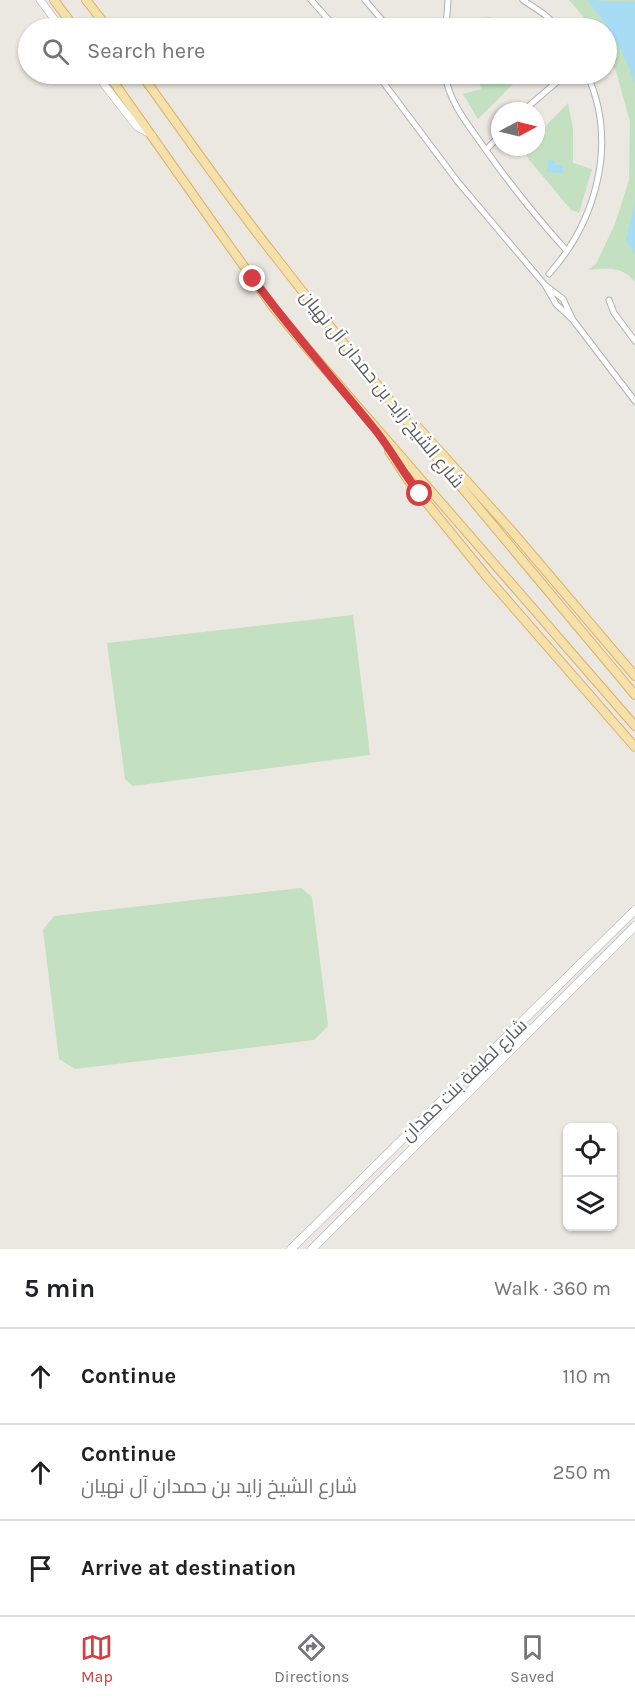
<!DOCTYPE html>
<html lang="en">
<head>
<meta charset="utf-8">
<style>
  :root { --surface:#fff; --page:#f2f2f2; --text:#202124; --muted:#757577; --line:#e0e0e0; --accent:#d33f43 }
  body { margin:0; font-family:Karla,Cairo,sans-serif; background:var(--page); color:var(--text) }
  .controls { position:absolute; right:18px; bottom:18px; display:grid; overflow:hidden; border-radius:9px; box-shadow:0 2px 4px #0004 }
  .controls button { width:54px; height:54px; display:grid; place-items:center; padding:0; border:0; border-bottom:2px solid var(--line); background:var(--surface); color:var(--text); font:30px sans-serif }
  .compass { position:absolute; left:491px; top:102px; width:54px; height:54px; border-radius:50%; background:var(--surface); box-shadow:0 2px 4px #0004; rotate:83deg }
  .stop { position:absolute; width:18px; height:18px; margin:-14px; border:4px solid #d33f43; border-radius:50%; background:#fff }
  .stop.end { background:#d33f43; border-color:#fff; box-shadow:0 2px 6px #0008 }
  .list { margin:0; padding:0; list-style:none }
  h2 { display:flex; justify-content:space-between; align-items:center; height:78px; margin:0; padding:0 24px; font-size:26px }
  h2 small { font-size:20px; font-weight:400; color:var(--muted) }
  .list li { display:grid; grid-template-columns:39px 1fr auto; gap:18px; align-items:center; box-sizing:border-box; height:96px; padding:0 24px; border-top:2px solid var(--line) }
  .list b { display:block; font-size:22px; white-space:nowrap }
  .list p { margin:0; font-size:20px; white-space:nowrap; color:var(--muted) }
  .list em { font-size:20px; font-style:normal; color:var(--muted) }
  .icon { flex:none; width:33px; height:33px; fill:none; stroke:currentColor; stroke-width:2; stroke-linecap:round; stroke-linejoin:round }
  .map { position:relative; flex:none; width:635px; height:1249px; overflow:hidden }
  .search { position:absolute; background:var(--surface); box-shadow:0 2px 4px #0004; left:18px; right:18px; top:18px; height:66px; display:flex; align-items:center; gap:15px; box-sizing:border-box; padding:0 21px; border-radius:33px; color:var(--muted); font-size:22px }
  .sheet { height:366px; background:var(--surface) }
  nav { display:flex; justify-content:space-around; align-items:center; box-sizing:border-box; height:84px; border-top:2px solid var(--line); background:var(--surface); font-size:16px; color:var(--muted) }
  nav a { display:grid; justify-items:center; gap:3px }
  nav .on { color:var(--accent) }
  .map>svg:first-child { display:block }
</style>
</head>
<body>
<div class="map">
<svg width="635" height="1249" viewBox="0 0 635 1249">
  <rect width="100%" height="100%" fill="#ebe7e1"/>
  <!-- green -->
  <path fill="#c3e0c0" d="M569,0H635V282C621,265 607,269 588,270L596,264L615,224L629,180L630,122L616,71L607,53L606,28H593Z
    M489,17L515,28H476L477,18Z
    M477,74H523L478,119L463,94L481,89Z
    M568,103L573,129V163L592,169L579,213L571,210L522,151L525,147H536V136Z
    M353,615L370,755L133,786L125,779L107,643Z
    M301,888L312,897L328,1026L314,1040L75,1069L59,1059L43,930L54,916Z"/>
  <!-- water -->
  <path fill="#a8dbf4" d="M587,0L635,2V84C625,53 608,25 587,0Z
    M548,160L555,161V165H563V173L547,172Z
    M635,202V255L626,240Z"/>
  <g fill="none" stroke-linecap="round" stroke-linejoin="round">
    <defs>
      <path id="minor" d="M311,0L336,28
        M365,0L382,20L394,28
        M523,0L544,14L559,28
        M446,28L448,0
        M377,74L458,182L545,285L556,304L573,320L635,401
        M445,74C449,102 467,123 483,146C509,183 537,218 567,251
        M399,78L409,74
        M384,81L403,74
        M523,111L566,74
        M486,150L500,135
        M549,274C597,220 618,142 587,74
        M545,285L563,299L572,318
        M609,300L614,313L635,341"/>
      <path id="tertiary" d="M40,0L61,28
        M96,74L137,127L152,135"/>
      <path id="secondary" d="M291,1249L635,910
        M312,1249L635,926"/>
      <path id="primary" d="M54,0L75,28
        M86,0L108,28
        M108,74L213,223L273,307L306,347L635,726
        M141,74C186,136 230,200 278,260C393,408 515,551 635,695
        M416,425L511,530L635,676
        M389,451L408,480L487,577L635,747"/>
    </defs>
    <!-- minor casing -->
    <use href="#minor" stroke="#afb2b5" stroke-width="7"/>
    <!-- tertiary casing -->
    <use href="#tertiary" stroke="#afb2b5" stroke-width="8"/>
    <!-- secondary casing -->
    <use href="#secondary" stroke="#aeb1b5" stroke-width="9"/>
    <!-- primary casing -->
    <use href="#primary" stroke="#dfb066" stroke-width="10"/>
    <!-- minor -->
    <use href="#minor" stroke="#fff" stroke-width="5"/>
    <!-- tertiary -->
    <use href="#tertiary" stroke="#fff" stroke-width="7"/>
    <!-- secondary -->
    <use href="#secondary" stroke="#fff" stroke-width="8"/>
    <!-- primary -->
    <use href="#primary" stroke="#f4e1ac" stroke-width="8"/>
  </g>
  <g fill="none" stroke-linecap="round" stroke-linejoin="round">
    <!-- route -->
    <path stroke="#d33f43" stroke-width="8" d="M253,279C291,330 332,377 372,426C390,447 402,472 420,494"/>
  </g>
  <g text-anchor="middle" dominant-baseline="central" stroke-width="5" stroke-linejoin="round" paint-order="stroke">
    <!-- street labels -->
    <g font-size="18" fill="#5a5d60" stroke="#fff">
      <text transform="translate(382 389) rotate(51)">شارع الشيخ زايد بن حمدان آل نهيان</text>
      <text transform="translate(464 1080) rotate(-44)">شارع لطيفة بنت حمدان</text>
    </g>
  </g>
</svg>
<div class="controls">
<button><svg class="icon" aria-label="locate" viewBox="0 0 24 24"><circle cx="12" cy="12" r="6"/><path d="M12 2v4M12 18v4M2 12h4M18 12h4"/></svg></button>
<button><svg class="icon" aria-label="layers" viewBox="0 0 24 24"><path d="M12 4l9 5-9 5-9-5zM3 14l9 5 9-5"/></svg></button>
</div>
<svg class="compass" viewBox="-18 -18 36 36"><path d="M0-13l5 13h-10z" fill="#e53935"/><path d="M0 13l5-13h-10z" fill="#757577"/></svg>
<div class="stop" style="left:420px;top:494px"></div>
<div class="stop end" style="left:253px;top:279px"></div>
<div class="search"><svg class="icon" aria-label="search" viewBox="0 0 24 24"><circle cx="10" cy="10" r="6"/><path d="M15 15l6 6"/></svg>Search here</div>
</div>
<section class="sheet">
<h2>5 min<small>Walk · 360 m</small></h2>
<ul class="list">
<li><svg class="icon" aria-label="ahead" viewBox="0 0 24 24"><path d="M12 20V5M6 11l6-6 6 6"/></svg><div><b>Continue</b></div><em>110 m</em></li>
<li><svg class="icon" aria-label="ahead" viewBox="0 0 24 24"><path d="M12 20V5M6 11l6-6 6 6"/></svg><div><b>Continue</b><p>شارع الشيخ زايد بن حمدان آل نهيان</p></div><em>250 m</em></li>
<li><svg class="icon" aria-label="arrive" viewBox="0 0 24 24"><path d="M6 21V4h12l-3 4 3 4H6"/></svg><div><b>Arrive at destination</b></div></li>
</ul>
</section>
<nav>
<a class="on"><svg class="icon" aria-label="map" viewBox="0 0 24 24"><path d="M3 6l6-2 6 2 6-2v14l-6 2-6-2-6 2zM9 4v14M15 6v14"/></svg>Map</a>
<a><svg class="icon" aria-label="directions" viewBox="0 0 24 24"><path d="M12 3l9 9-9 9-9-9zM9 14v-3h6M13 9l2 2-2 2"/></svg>Directions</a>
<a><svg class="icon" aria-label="saved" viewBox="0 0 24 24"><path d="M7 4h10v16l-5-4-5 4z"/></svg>Saved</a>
</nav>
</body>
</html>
